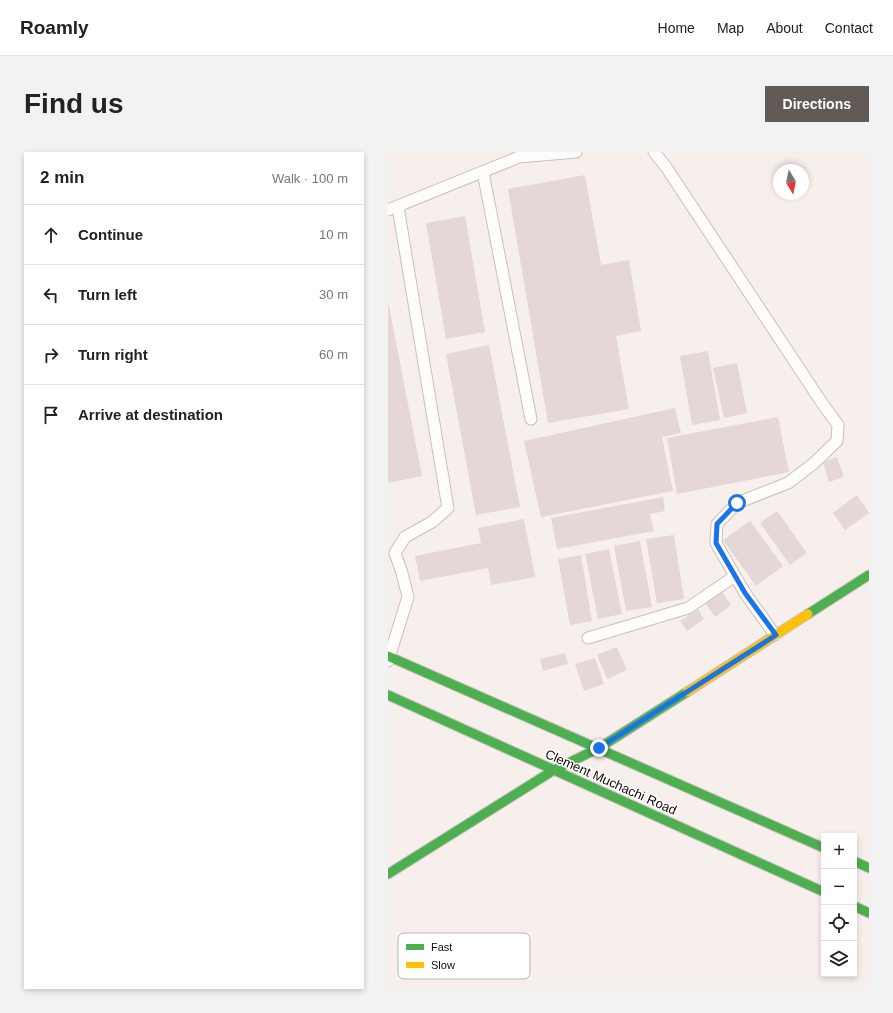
<!DOCTYPE html>
<html lang="en">
<head>
<meta charset="utf-8">
<style>
  :root { --surface:#fff; --page:#f2f2f2; --text:#222; --muted:#767676; --line:#e0e0e0; --accent:#625a57 }
  body { margin:0; font-family:Arial,sans-serif; background:var(--page); color:var(--text) }
  .controls { position:absolute; right:12px; bottom:12px; display:grid; overflow:hidden; border-radius:0px; box-shadow:0 2px 6px #0003 }
  .controls button { width:36px; height:36px; display:grid; place-items:center; padding:0; border:0; border-bottom:1px solid var(--line); background:var(--surface); color:var(--text); font:20px sans-serif }
  .compass { position:absolute; left:385px; top:12px; width:36px; height:36px; border-radius:50%; background:var(--surface); box-shadow:0 2px 6px #0003; rotate:170deg }
  .stop { position:absolute; width:12px; height:12px; margin:-9px; border:3px solid #1a73e8; border-radius:50%; background:#fff }
  .stop.end { background:#1a73e8; border-color:#fff; box-shadow:0 1px 4px #0008 }
  .list { margin:0; padding:0; list-style:none }
  h2 { display:flex; justify-content:space-between; align-items:center; height:52px; margin:0; padding:0 16px; font-size:17px }
  h2 small { font-size:13px; font-weight:400; color:var(--muted) }
  .list li { display:grid; grid-template-columns:26px 1fr auto; gap:12px; align-items:center; box-sizing:border-box; height:60px; padding:0 16px; border-top:1px solid var(--line) }
  .list b { display:block; font-size:15px; white-space:nowrap }
  .list em { font-size:13px; font-style:normal; color:var(--muted) }
  .icon { flex:none; width:22px; height:22px; fill:none; stroke:currentColor; stroke-width:2; stroke-linecap:round; stroke-linejoin:round }
  .map { position:relative; flex:none; width:481px; height:837px; overflow:hidden; border-radius:0px }
  header { display:flex; align-items:center; gap:24px; box-sizing:border-box; height:56px; padding:0 20px; background:var(--surface); border-bottom:1px solid var(--line) }
  header strong { font-size:19px }
  nav { display:flex; gap:22px; margin-inline-start:auto; font-size:14px }
  .intro { display:flex; align-items:center; justify-content:space-between; box-sizing:border-box; height:96px; padding:0 24px }
  h1 { margin:0; font-size:28px }
  .button { padding:10px 18px; border-radius:0px; background:var(--accent); color:#fff; font-size:14px; font-weight:700 }
  main { display:flex; gap:24px; padding:0 24px }
  aside { flex:1; background:var(--surface); border-radius:0px; box-shadow:0 2px 6px #0003 }
  .map>svg:first-child { display:block }
</style>
</head>
<body>
<header>
<strong>Roamly</strong>
<nav><a>Home</a><a>Map</a><a>About</a><a>Contact</a></nav>
</header>
<div class="intro"><h1>Find us</h1><a class="button">Directions</a></div>
<main>
<aside>
<h2>2 min<small>Walk · 100 m</small></h2>
<ul class="list">
<li><svg class="icon" aria-label="ahead" viewBox="0 0 24 24"><path d="M12 20V5M6 11l6-6 6 6"/></svg><div><b>Continue</b></div><em>10 m</em></li>
<li><svg class="icon" aria-label="left" viewBox="0 0 24 24"><path d="M17 20v-9H6M10 6l-5 5 5 5"/></svg><div><b>Turn left</b></div><em>30 m</em></li>
<li><svg class="icon" aria-label="right" viewBox="0 0 24 24"><path d="M7 20v-9h11M14 6l5 5-5 5"/></svg><div><b>Turn right</b></div><em>60 m</em></li>
<li><svg class="icon" aria-label="arrive" viewBox="0 0 24 24"><path d="M6 21V4h12l-3 4 3 4H6"/></svg><div><b>Arrive at destination</b></div></li>
</ul>
</aside>
<div class="map">
<svg width="481" height="837" viewBox="0 0 481 837">
  <rect width="100%" height="100%" fill="#f7efeb"/>
  <!-- building -->
  <path fill="#e5d7d6" d="M197,23L213,113L241,108L253,179L228,184L241,257L160,271L120,37Z
    M77,64L97,180L58,187L38,71Z
    M0,149L34,324L0,331Z
    M101,193L132,355L88,363L58,202Z
    M320,199L332,268L304,273L292,204Z
    M349,211L359,261L336,266L325,216Z
    M287,256L293,281L274,285L285,339L153,365L136,289Z
    M390,265L401,320L289,342L279,286Z
    M449,305L456,325L441,330L435,310Z
    M469,343L481,361L457,378L445,361Z
    M275,345L277,359L262,362L266,379L169,397L163,366Z
    M389,359L419,401L402,413L372,371Z
    M136,367L147,425L103,433L100,416L32,429L27,404L93,391L90,376Z
    M362,369L395,414L368,434L335,388Z
    M286,383L296,447L269,451L258,387Z
    M252,389L264,455L238,459L226,394Z
    M221,397L234,462L210,467L197,402Z
    M193,403L204,469L182,473L170,407Z
    M334,440L343,453L327,465L317,451Z
    M310,457L316,467L299,479L292,469Z
    M229,495L239,518L219,527L209,503Z
    M177,501L180,512L155,519L152,507Z
    M207,506L216,532L196,539L187,512Z"/>
  <g fill="none" stroke-linecap="round" stroke-linejoin="round">
    <defs>
      <path id="lane" d="M266,0L278,15L434,251L450,273L449,289L425,312L400,331L349,351L329,372L328,391L357,441L387,483
        M95,20L143,267
        M0,58L131,5L188,0
        M200,486L300,456L347,424
        M0,509L20,445L14,421L7,401L17,385L44,370L60,356L10,55"/>
      <path id="fast" d="M420,462L481,423
        M0,504L436,696
        M0,543L436,740
        M466,709L481,716
        M0,722L166,618L211,596L299,540
        M466,754L481,761"/>
      <path id="slow" d="M299,540L420,462"/>
    </defs>
    <!-- lane casing -->
    <use href="#lane" stroke="#c8c0bc" stroke-width="13"/>
    <!-- fast casing -->
    <use href="#fast" stroke="#c8c0bc" stroke-width="11"/>
    <!-- slow casing -->
    <use href="#slow" stroke="#c8c0bc" stroke-width="11"/>
    <!-- lane -->
    <use href="#lane" stroke="#fefdfc" stroke-width="11"/>
    <!-- fast -->
    <use href="#fast" stroke="#4caf50" stroke-width="9"/>
    <!-- slow -->
    <use href="#slow" stroke="#ffc107" stroke-width="9"/>
  </g>
  <g fill="none" stroke-linecap="round" stroke-linejoin="round">
    <!-- route -->
    <path stroke="#1a73e8" stroke-width="5" d="M211,596L388,483L357,441L328,391L329,372L349,351"/>
  </g>
  <g text-anchor="middle" dominant-baseline="central" stroke-width="3" stroke-linejoin="round" paint-order="stroke">
    <!-- street labels -->
    <g font-size="13" fill="#120a07" stroke="#fff">
      <text transform="translate(223 630) rotate(24)">Clement Muchachi Road</text>
    </g>
  </g>
  <!-- legend -->
  <rect x="10" y="781" width="132" height="46" rx="6" fill="#fff" stroke="#b8b6b5" stroke-width="1"/>
  <rect x="18" y="792" width="18" height="6" fill="#4caf50"/>
  <rect x="18" y="810" width="18" height="6" fill="#ffc107"/>
  <g font-size="11" fill="#120a07">
    <text x="43" y="799">Fast</text>
    <text x="43" y="817">Slow</text>
  </g>
</svg>
<div class="controls">
<button>+</button>
<button>−</button>
<button><svg class="icon" aria-label="locate" viewBox="0 0 24 24"><circle cx="12" cy="12" r="6"/><path d="M12 2v4M12 18v4M2 12h4M18 12h4"/></svg></button>
<button><svg class="icon" aria-label="layers" viewBox="0 0 24 24"><path d="M12 4l9 5-9 5-9-5zM3 14l9 5 9-5"/></svg></button>
</div>
<svg class="compass" viewBox="-18 -18 36 36"><path d="M0-13l5 13h-10z" fill="#e53935"/><path d="M0 13l5-13h-10z" fill="#767676"/></svg>
<div class="stop" style="left:349px;top:351px"></div>
<div class="stop end" style="left:211px;top:596px"></div>
</div>
</main>
</body>
</html>
